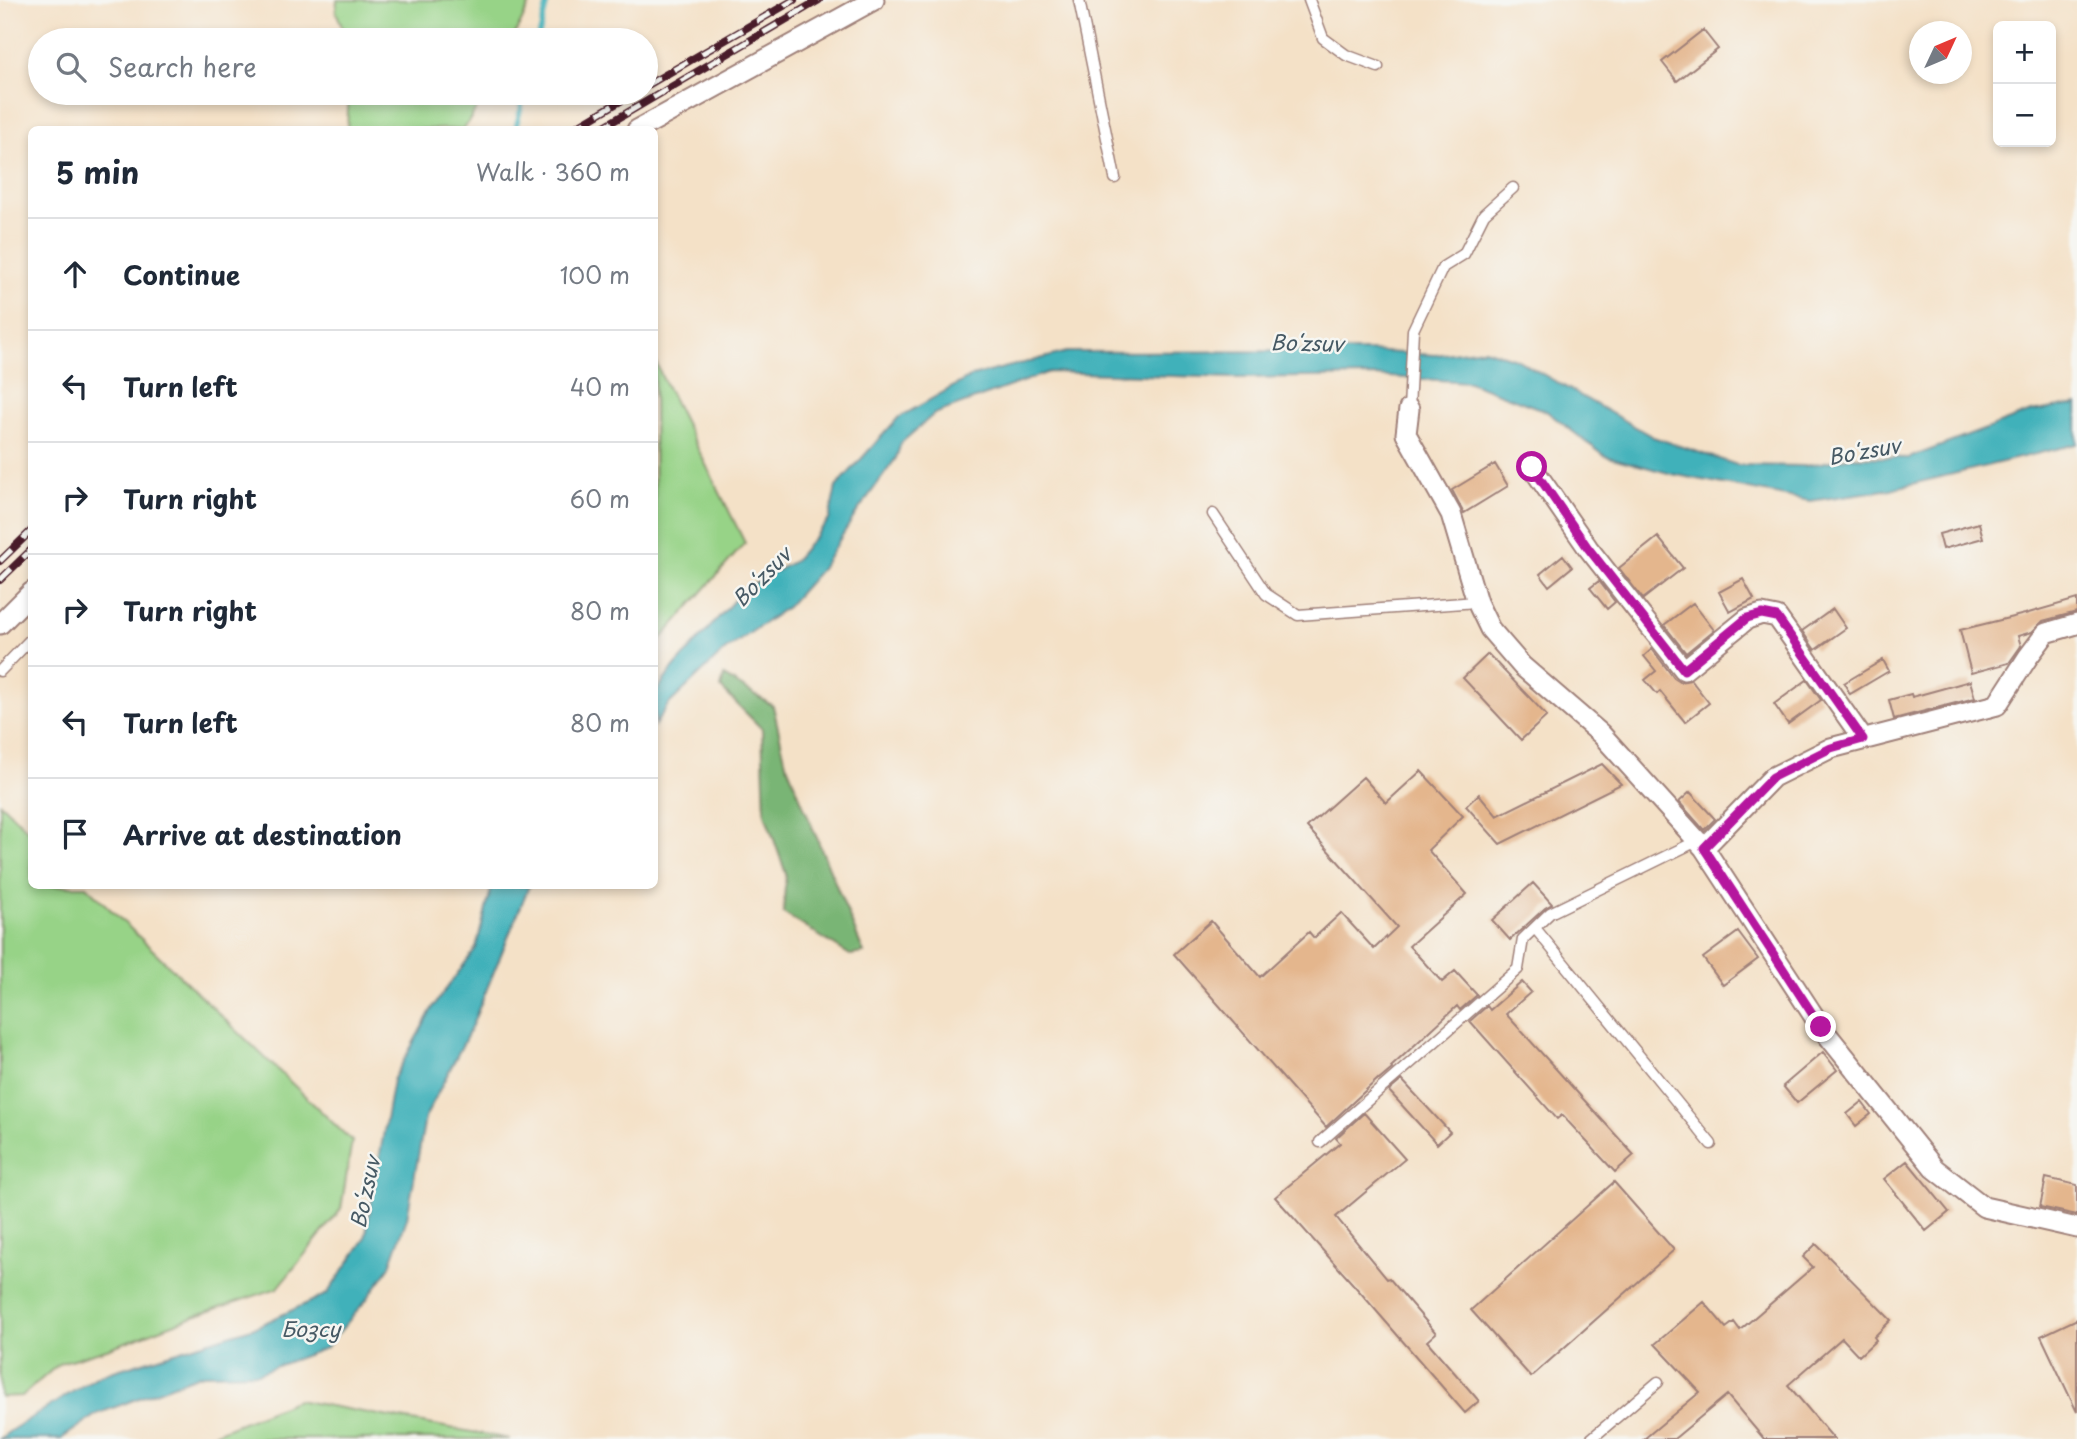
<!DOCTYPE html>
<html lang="en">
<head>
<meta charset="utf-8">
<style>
  :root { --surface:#fff; --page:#f6f6f7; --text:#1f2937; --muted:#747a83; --line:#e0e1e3 }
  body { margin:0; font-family:"Playpen Sans",sans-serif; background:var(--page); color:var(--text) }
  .controls { position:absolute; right:21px; top:21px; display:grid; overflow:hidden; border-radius:10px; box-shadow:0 4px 10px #0003 }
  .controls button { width:63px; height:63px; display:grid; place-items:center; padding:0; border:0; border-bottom:2px solid var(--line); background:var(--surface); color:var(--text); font:35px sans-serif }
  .compass { position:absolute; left:1909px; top:21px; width:63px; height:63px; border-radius:50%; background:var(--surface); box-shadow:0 4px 10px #0003; rotate:46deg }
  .stop { position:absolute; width:21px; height:21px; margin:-16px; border:5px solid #b5179e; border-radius:50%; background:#fff }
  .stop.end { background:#b5179e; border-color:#fff; box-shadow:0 2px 7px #0008 }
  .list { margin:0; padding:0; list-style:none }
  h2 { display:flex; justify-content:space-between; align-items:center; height:91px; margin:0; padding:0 28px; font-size:30px }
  h2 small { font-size:23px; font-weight:400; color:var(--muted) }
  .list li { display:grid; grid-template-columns:46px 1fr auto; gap:21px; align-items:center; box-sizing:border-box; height:112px; padding:0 28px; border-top:2px solid var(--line) }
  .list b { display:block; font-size:26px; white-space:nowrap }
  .list em { font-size:23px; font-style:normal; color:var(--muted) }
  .icon { flex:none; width:38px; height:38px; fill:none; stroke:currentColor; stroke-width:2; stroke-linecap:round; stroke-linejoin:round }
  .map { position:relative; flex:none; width:2077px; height:1439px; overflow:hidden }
  .search { position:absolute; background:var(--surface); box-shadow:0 4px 10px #0003; left:28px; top:28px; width:630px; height:77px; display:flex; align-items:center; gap:18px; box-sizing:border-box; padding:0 24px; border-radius:38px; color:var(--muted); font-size:26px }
  .panel { position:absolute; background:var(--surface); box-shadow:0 4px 10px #0003; left:28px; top:126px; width:630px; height:763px; border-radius:10px }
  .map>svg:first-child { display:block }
</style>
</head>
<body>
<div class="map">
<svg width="2077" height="1439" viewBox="0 0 2077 1439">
  <rect width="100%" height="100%" fill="#f6f6f2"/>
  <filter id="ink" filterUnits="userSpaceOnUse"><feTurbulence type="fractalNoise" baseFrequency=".0143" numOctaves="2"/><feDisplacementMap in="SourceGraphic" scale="14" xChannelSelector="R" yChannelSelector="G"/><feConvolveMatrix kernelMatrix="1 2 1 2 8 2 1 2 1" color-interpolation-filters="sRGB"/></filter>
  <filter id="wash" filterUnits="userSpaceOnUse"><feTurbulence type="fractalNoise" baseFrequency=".00686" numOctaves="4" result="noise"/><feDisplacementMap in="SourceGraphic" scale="28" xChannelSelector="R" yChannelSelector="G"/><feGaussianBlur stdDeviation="1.57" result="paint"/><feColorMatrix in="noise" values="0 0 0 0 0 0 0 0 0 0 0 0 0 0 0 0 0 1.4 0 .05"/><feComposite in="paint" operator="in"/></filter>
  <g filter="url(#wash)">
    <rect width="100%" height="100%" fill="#f4e1c7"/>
    <!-- green -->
    <path fill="#97d387" stroke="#707959" stroke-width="2" d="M337,0H532L512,40H347L336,11Z
      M349,93H486L464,129H347Z
      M654,358L662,377L745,543L655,646Z
      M0,803L31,833L32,886H86L352,1141L341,1209L278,1288L194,1316L110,1348L60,1363L22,1396L0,1397Z
      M297,1400L510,1439H201Z"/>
    <!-- forest -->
    <path fill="#79b574" stroke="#626a50" stroke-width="2" d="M724,676L773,706L786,763L864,953L850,955L783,913L786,874L765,814L762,729L721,688Z"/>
    <!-- water -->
    <path fill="#41b1ba" stroke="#466872" stroke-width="2" d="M1484,349L1516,359L1653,437L1737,465L1805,466L1851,457L1909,458L2031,412L2077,404V444L1891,489L1810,501L1672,474L1605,456L1546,411L1469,382L1374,376L1235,378L1049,372L934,414L901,443L896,458L857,512L821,569L787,607L723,652L668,705L655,725V693L671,671L743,590L794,561L829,520L836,487L898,418L972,376L1067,352L1368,351L1435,355Z
      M492,886H529L470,1030L425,1118L407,1218L389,1268L367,1299L326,1348L258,1373L202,1374L97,1414L61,1439H0L10,1431L98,1376L258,1326L327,1294L365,1239L393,1080L433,1007L476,948Z"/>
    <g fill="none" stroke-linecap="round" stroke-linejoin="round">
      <!-- stream -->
      <path stroke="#41b1ba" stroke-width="5" d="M538,40L548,0
        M515,130L525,93"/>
    </g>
    <g id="blocks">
      <!-- building -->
      <path fill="#e4b68d" d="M1703,30L1718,49L1677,81L1662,62Z
        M1495,464L1508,486L1464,513L1452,490Z
        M1979,523L1983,538L1943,549L1939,534Z
        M1658,537L1683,568L1643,599L1619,568Z
        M1563,555L1572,567L1549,586L1540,574Z
        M1743,579L1754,599L1730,612L1719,592Z
        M1599,581L1615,602L1607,609L1590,588Z
        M2077,599V612L2043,621L2032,632L2018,636L2021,646L2009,663L1971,673L1960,630L2025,614Z
        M1693,603L1714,630L1686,653L1664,625Z
        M1833,609L1846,628L1815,650L1802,631Z
        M1652,649L1674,678L1680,682L1691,680L1709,703L1685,722L1660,691L1657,694L1645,680L1656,671L1644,656Z
        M1488,654L1547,716L1521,740L1463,678Z
        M1883,660L1889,671L1850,694L1844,683Z
        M1807,680L1821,700L1788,724L1774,704Z
        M1970,681L1975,698L1894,719L1889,700L1911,694L1912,697Z
        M1602,764L1621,784L1500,844L1466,806L1479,794L1497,816Z
        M1421,771L1463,816L1428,850L1467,894L1409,946L1442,982L1455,971L1477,995L1460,1010L1457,1006L1391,1067L1392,1069L1379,1080L1378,1079L1326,1127L1174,954L1211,921L1260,977L1309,932L1314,938L1341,913L1374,949L1397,927L1307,827L1363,777L1386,803Z
        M1690,792L1715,819L1704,830L1679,802Z
        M1533,883L1552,904L1545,908L1510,940L1492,920Z
        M1738,932L1758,959L1723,985L1703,958Z
        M1522,982L1531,992L1506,1014L1634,1155L1615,1172L1562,1115L1557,1119L1470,1021L1487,1006L1490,1010Z
        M1823,1052L1837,1070L1797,1103L1783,1086Z
        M1402,1080L1450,1132L1437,1144L1389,1091Z
        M1862,1102L1871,1114L1856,1126L1847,1114Z
        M1364,1113L1405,1159L1336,1217L1387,1279L1389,1278L1436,1333L1427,1341L1479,1401L1465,1413L1360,1292L1275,1197L1340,1143L1336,1138Z
        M1907,1161L1949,1212L1926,1231L1884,1179Z
        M2046,1178L2077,1185V1215L2040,1207Z
        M1614,1182L1674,1250L1531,1377L1471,1310Z
        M1816,1244L1891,1320L1874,1337L1876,1340L1859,1356L1842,1338L1788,1385L1834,1439H1764L1727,1395L1674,1439H1644L1700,1392L1655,1344L1704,1302L1726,1328L1734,1322L1740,1330L1813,1267L1803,1257Z
        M2077,1319V1412L2041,1336Z"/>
    </g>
  </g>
  <g filter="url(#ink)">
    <use href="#blocks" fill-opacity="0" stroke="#9f8079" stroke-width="2"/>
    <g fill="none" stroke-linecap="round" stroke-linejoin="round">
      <defs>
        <path id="service" d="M1079,0L1115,178
          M1309,0L1323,38L1346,55L1378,67
          M1409,409L1413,330L1443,267L1464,254L1484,214L1513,188
          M1213,514L1266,594L1298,615L1477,602
          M0,671L32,638
          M1535,928L1711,1144
          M1320,1142L1518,969L1523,939L1550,913L1697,841
          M1591,1439L1658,1382"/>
        <path id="minor" d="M637,130L874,0
          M1409,409L1406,434L1451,514L1477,602L1490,629L1522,666L1601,734L1704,848L1821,1027L1934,1168L1984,1207L2077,1228
          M1532,467L1588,548L1684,670L1747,619L1762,614L1777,617L1863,739
          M0,624L32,592
          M1704,848L1773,777L1831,748L1997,705L2028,657L2046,633L2077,624"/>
      </defs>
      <!-- service casing -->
      <use href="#service" stroke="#9f8079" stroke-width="13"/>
      <!-- minor casing -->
      <use href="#minor" stroke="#9f8079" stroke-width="23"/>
      <!-- service -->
      <use href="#service" stroke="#fff" stroke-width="10"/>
      <!-- minor -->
      <use href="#minor" stroke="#fff" stroke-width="19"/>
      <defs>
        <path id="rail" d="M646,86L794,0
          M571,130L634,93
          M598,130L819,0
          M0,561L32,530
          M0,580L32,549"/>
      </defs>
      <!-- rail casing -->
      <use href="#rail" stroke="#4a1f2b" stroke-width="8"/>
      <!-- rail -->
      <use href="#rail" stroke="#f6f6f2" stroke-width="5" stroke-dasharray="16" stroke-linecap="butt"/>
    </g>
  </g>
  <g fill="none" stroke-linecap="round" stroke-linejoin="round" filter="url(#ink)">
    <!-- route -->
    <path stroke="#b5179e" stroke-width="9" d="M1532,467L1588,548L1684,670L1747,618L1762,614L1777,617L1863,739L1831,748L1773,777L1704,848L1821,1027"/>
  </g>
  <g text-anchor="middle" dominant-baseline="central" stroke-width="5" stroke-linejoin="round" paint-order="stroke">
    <!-- water labels -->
    <g font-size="21" font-style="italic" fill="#465964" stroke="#f6f6f2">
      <text transform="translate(1307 342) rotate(1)">Boʻzsuv</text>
      <text transform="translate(1864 450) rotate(-10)">Boʻzsuv</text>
      <text transform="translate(761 576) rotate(-46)">Boʻzsuv</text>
      <text transform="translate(364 1192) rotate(-78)">Boʻzsuv</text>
      <text x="311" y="1328">Бозсу</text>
    </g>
  </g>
</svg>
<div class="controls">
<button>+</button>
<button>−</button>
</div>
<svg class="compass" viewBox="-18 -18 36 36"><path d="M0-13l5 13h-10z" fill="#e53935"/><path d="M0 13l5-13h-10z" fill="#747a83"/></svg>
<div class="stop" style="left:1532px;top:467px"></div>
<div class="stop end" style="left:1821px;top:1027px"></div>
<div class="search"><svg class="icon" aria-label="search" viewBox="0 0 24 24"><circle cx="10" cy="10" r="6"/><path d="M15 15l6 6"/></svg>Search here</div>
<section class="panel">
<h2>5 min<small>Walk · 360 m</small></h2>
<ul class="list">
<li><svg class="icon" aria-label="ahead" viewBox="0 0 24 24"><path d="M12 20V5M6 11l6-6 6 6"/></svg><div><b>Continue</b></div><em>100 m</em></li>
<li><svg class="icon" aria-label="left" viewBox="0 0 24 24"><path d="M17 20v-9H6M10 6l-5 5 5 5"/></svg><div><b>Turn left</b></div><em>40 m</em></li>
<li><svg class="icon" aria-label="right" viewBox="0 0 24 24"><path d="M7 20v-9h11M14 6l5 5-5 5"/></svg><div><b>Turn right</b></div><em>60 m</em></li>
<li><svg class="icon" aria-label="right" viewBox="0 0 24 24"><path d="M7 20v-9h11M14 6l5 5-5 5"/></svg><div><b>Turn right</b></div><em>80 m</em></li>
<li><svg class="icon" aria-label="left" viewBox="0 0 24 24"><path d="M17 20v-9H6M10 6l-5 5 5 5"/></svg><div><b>Turn left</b></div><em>80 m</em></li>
<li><svg class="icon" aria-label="arrive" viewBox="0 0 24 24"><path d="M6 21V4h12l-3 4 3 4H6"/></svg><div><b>Arrive at destination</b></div></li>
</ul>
</section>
</div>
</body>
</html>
